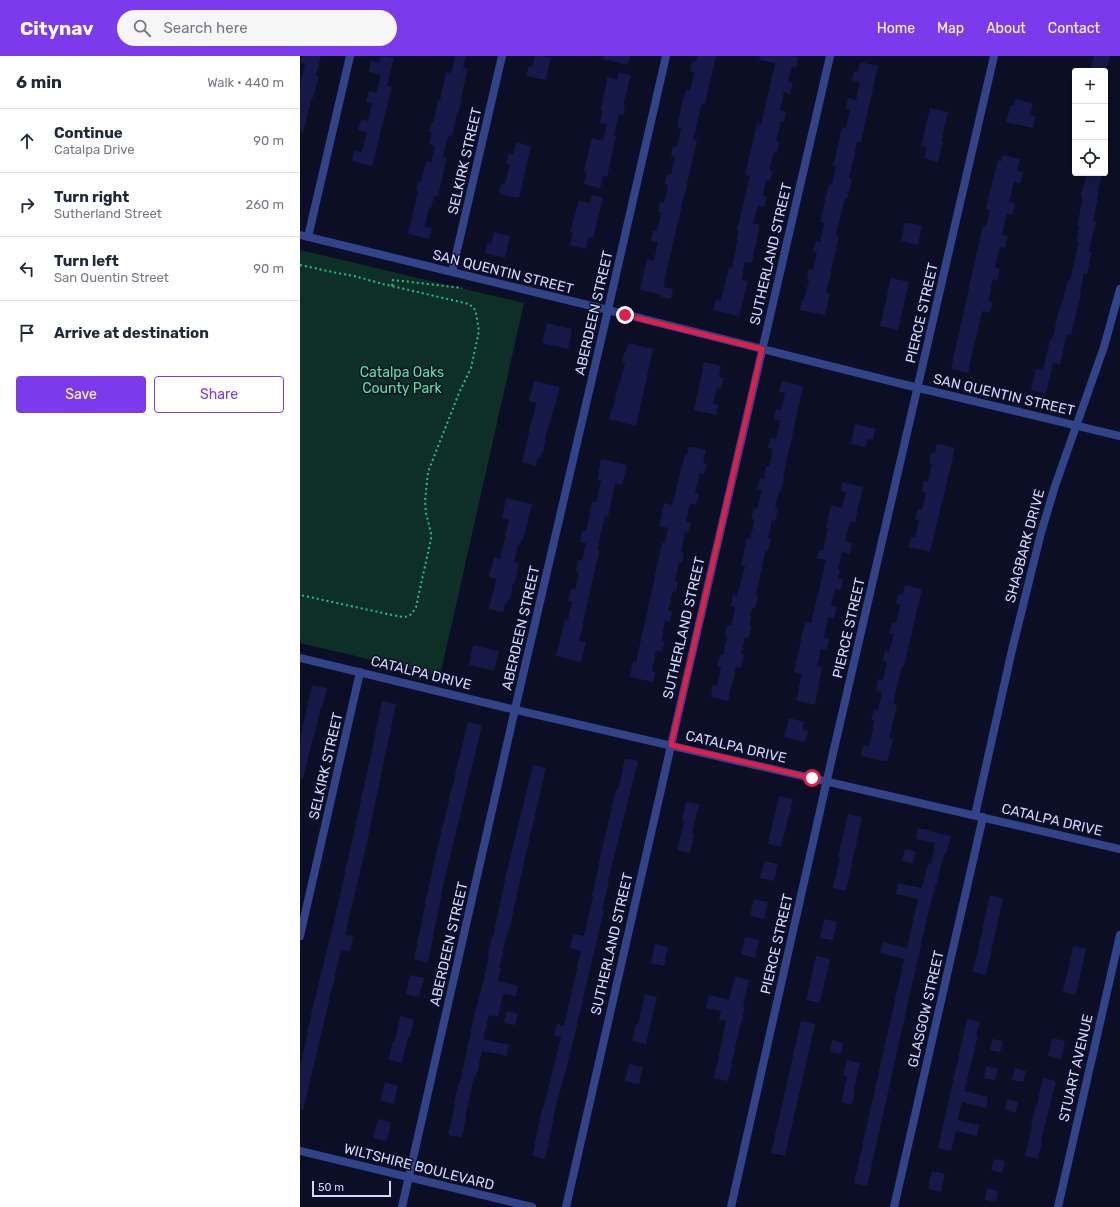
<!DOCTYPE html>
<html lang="en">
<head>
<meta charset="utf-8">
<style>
  :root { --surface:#fff; --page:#f6f6f7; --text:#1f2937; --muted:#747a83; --line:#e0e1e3; --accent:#7c3aed }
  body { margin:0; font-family:Rubik,sans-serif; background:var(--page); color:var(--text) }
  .controls { position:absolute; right:12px; top:12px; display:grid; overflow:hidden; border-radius:4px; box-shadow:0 2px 6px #0003 }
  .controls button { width:36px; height:36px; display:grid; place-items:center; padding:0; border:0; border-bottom:1px solid var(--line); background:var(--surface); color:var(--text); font:20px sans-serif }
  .scale { position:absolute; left:12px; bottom:10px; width:79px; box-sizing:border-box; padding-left:4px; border:2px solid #d0d6ff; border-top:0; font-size:11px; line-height:14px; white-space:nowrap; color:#d0d6ff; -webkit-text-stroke:3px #0c0e25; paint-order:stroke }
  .stop { position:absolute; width:12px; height:12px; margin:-9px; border:3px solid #e11d48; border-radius:50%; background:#fff }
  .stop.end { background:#e11d48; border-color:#fff; box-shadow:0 1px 4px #0008 }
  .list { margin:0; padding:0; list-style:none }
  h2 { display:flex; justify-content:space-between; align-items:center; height:52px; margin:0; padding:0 16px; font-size:17px }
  h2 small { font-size:13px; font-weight:400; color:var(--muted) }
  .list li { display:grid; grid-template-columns:26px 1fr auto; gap:12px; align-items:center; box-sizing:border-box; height:64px; padding:0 16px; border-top:1px solid var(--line) }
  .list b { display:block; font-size:15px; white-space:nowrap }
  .list p { margin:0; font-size:13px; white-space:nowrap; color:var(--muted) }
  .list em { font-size:13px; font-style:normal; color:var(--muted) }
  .actions { display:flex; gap:8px; padding:12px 16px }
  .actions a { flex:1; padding:9px 0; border:1px solid var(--accent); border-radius:4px; text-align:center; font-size:14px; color:var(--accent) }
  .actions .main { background:var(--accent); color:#fff }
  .icon { flex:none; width:22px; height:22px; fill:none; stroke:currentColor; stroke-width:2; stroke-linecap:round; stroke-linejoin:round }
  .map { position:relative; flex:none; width:820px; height:1151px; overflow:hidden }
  header { display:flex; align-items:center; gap:24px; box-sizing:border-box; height:56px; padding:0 20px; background:var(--accent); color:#fff }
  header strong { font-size:19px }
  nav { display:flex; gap:22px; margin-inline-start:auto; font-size:14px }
  .search { width:280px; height:36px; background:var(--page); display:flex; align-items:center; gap:10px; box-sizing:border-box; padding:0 14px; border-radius:22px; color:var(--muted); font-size:15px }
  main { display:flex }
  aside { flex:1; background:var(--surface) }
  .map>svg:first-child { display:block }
</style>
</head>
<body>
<header>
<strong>Citynav</strong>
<div class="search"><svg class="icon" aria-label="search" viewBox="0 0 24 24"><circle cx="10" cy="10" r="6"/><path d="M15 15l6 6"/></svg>Search here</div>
<nav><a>Home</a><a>Map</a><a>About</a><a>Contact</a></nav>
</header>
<main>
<aside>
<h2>6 min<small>Walk · 440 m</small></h2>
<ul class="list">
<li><svg class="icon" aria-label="ahead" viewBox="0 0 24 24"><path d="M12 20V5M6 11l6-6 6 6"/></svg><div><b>Continue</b><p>Catalpa Drive</p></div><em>90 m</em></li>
<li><svg class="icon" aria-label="right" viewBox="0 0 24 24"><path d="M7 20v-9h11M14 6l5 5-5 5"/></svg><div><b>Turn right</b><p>Sutherland Street</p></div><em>260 m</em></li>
<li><svg class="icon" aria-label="left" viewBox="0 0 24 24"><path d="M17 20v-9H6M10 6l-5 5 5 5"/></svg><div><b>Turn left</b><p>San Quentin Street</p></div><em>90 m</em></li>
<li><svg class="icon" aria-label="arrive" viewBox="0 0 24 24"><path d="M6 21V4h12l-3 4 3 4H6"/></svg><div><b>Arrive at destination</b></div></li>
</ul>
<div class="actions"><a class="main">Save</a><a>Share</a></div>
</aside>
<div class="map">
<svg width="820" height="1151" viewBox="0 0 820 1151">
  <rect width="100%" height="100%" fill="#0c0e25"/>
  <!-- green -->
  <path fill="#0e2f26" d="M0,194L224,247L140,620L0,587Z"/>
  <!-- building -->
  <path fill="#161848" d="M2,0H21L16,19L19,20L13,42L12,41L3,77L0,76V27L5,8L0,7Z
    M81,0L94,2L87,30L92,31L72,110L52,105L54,94L62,96L67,76L58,74L61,63L68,65L72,47L66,46L69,35L76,37L81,19L69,16L71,5L79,7Z
    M155,0H166L163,12L168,13L161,41L162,42L158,58L157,57L152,81L148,80L143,101L147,102L138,140H134L131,152L129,151L125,171L132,172L129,183L108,178L118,135H116L118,125L121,126L126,105L131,106L135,90L129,88L132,76L129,75L132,66H133L138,44H140L146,16L151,17Z
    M235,0H242L251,2L246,24L226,20L229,10L232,11Z
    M304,0H330L328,9L303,3Z
    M397,0H416L405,48L402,47L393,84L397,85L364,226H365L364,231L373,233L371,243L361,241L362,239L340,234L347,203L354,205L358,186L351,185L353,175H357L361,157L358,156L360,146L364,147L368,129L365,128L367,118L371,119L375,101L371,100L373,90L377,91L381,72L377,71L383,43L386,33L390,34L394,16L390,15L392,5L396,6Z
    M460,0H492L498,1L496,12L492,11L488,26L493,27L490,38L484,36L480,54L486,56L484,66L481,65L476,86H479L477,97L474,96L469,114L473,115L470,125L466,124L463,140L467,141L464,151L458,150L453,167L460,169L452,207L445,206L441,224L448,225L439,260L413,254L416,243L421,244L429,211L432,212L439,175L437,174L450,120L445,119L457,68L461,69L475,7L459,4Z
    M794,0H810L806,15H790Z
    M560,6L578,10L561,86H557L549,122L552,123L547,143L545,142L536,179L539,180L526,237H530L525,259L500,254L502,244H504L509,224L507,223L509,213L513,214L517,196L513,195L516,184L520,186L524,167L520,166L529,128L532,129L536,110H533L542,71L546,72L550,54L546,53L548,42L556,44L560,27L552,24L554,15L558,16Z
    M319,16L331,19L323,49H325L323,59L319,58L314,80H316L307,121L303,120L300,132L284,128L287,116L284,115L292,82L303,85L307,68L300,67L303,54H301L307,21L317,24Z
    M716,43L733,48L730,59L735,60L733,72L706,66L711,49H714Z
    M630,52L648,56L641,86H643L638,106L624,102L627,91L621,90Z
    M216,86L231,90L219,142L199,138L201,128L205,129L210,108L206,107L209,97L213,99Z
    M703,99L720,103L717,115L723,116L720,128L714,126L709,146L715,147L712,159L707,158L702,179L708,180L705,192L700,191L695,211L700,213L697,224L693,223L688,244L693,246L690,257L682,255L668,317L651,313L683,169L686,170L690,154L686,153L690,135L698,104L702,105Z
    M787,117H802L798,136L799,137L793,166H796L789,196H792L787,218L784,217L780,237L781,238L771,279L767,278L760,308L753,307L746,338L731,334L736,313L743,314L750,283L752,284L760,251H761L768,224H770L779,185H776L779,171L777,170L783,141L781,140Z
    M292,139L303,142L293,182L288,181L286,193L270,189L273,177L270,176L279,144L290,147Z
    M605,166L622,170L618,189L601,185Z
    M194,176L210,180L205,202L185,197L187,187L191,188Z
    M591,222L609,226L598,274L580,270Z
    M247,267L272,273L268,293L242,287Z
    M328,287L353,293L336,370L309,363L312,352L313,353L319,325L320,326L325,307H322L324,296H326Z
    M404,306L421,310L419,321L424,322L421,332L417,331L413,348L418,349L416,359L394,354Z
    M234,325L260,331L250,367L249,366L243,397L242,396L240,402L238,401L236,410L222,406L236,347L229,345Z
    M482,325L503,330L483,422H484L481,435H479L475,452H478L475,465L472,464L468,482H471L468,495L466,494L456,539L458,540L455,552H452L449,569L451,570L449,582L445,581L441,599H444L441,612L436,611L428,645L411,641L413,629L417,630L421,611L417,610L420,599H423L427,581L425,580L427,569L431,570L435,551L431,550L433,539L437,540L445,510L441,509L447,482L450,483L455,464L451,463L454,452L457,453L462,434L457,433L460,422L464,423L466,410H469L473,393L468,392L470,382L476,383L480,365L474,364L476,353L481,354L485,337L479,335Z
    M555,368L576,373L573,384L568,383L566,391L551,388Z
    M637,388L655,392L630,496L608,491L611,481L615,482L619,464L615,463L618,453L622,454L626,436L622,435L624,424L628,426L632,408L629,407L631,397H635Z
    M389,390L406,394L403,407L407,408L404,418L400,417L395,437L399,438L396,449L390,447L386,465L391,467L388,477L385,476L381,496L384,497L382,507L379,506L375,525L378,526L376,536L373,535L368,555H372L370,566L365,565L361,585H365L362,596L356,594L352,615L355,616L353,626L330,621L333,606H336L362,487H365L368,472L359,470L364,447L372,449L385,398L387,399Z
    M301,403L327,409L322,429L315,428L308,461L305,460L297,494L299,495L279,585L286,586L281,606L256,600L265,563L268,564L272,546L268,545L271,533L275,534L279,516L276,515L278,504L282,505L286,487L280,486L282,475H286L292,446H296L301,424H297Z
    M542,426L563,431L555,466L550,465L545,485L552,487L550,498L542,496L538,513L540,514L538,522L543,523L541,534L535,533L531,550L537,551L534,562L528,561L524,582L529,583L527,594L521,593L517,610L522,611L515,649L496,644L502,618L494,616L505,566L511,567L526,504L517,502L519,494L523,495L528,472H526L531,449L542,452L546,436L541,435Z
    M206,442L232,448L223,484H222L220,489H218L214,506L219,507L215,527H213L210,543H208L207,548H205L203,556L189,553L196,523L189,521L194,501L200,503L209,464L202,462Z
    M605,529L622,533L604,610H602L593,647L597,649L589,682L593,683L587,706L561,700L563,689L569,690L575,664H571L574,653L578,654L582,636L576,635L578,623L583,624L587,606L583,605L585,595L589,596L594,578L589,577L592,566L596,567L600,549L596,548L598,538L602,539Z
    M173,589L199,595L194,615L169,609Z
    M12,629L27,632L22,651H21L14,681H13L3,723H0V683Z
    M82,645L96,648L66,791L45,879L53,880L50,896L41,894L3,1055L0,1054V1010L8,976H7L39,844L73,690Z
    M489,662L504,666L502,674L508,675L505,686L484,681Z
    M168,666L182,669L144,826L128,907L114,903L133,810Z
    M325,702L338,705L308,825H309L302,854H304L272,990L257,1046L245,1103L232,1100L242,1053H243L261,981L254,979L257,968L264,970L281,895L270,892L273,878L284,880L293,840H292L302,793L316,734H318Z
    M233,709L246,712L228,789L209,875L208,874L199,912H201L198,925L218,930L216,940L203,938L198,961L189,959L183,983L209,989L207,1000L182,995L176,1021L174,1020L165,1063H166L162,1082L148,1079L155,1048H154L158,1029L159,1030L175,956L180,937H181L189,899H188L192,880H193L207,815Z
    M479,740L493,743L481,791L468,788Z
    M386,746L399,748L392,778H394L390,797L377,794L384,765L382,764Z
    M548,758L562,761L546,835L533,832L540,801H538Z
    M618,772L629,774V775L651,780L646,798H644L637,828H636L628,858L567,1130L554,1127L604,903L580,897L583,886L607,892L618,843L596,838L598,827L622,832L628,807L631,808L635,787L616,783Z
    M605,793L616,796L613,807L602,805Z
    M464,805L478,808L474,825L460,822Z
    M690,839L703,842L686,919L673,916Z
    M454,843L468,846L464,863L450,860Z
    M524,863L537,866L533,884L520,882Z
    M445,881L459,884L455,902L441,898Z
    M355,888L368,891L364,910L351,907Z
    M773,890L786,893L776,939L763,936Z
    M516,900L530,903L520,947L506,944Z
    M110,919L124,922L119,941L106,938Z
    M435,921L449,924L443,951H445L431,1008H432L428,1025L414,1022L426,965L419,964L421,955L406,952L409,939L429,944Z
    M345,938L357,941L346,988L332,985L336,968H338Z
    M207,955L218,958L215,969L204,967Z
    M100,960L114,963L110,982L108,981L102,1007L88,1003L93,985H95Z
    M667,963L680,966L676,979L678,980L664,1035L688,1041L686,1052L662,1046L657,1064L680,1069L677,1080L656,1075L651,1095L638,1092Z
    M501,965L515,968L485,1100L471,1097Z
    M752,982L765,985L761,1003L748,1000Z
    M692,983L703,985L700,996L690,994Z
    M532,984L543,987L541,998L530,996Z
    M547,1004L560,1007L553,1037H555L552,1049L541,1046L547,1020L543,1019Z
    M329,1008L343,1011L339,1028L325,1025Z
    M686,1010L698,1013L695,1024L684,1022Z
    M715,1012L726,1015L723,1026L712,1024Z
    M743,1022L756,1025L741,1085L742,1086L738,1103L725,1100L732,1070H731L735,1052H736Z
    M85,1026L98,1030L94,1048L80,1045Z
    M707,1043L718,1046L716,1057L705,1054Z
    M78,1063L91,1066L87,1085L73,1082Z
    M694,1103L705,1105L702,1117L691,1114Z
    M632,1115L645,1118L641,1136L628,1133Z
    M687,1132L698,1135L696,1146L685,1144Z"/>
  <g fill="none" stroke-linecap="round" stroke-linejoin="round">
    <!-- path -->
    <path stroke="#22c190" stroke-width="2" stroke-dasharray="2 3" stroke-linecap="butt" d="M0,209L37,217L54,220L83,228L169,248L174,252L176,257L179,275L171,312L159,337L128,416L125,445L126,457L131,477V483L116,551C109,564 105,561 92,559L0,539
      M92,230L93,224L162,232"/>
    <!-- street -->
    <path stroke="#324489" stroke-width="8" d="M0,179L296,251L602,328L820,380
      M8,181L50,0
      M152,216L202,0
      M0,602L203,651L820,793
      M675,759L712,594L741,477L755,430L804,291L820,233
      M0,880L60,616
      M0,1095L232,1151
      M102,1151L215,653L304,271L366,0
      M266,1151L375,672L530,0
      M431,1151L531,706L694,0
      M594,1151L683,761
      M758,1151L820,879"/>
  </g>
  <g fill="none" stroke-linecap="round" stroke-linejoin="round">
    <!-- route -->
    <path stroke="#e11d48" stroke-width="5" d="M325,259L462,293L371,689L512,722"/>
  </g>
  <g text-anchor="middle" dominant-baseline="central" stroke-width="3" stroke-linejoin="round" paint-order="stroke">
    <!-- street labels -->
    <g font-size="14" fill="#d0d6ff" stroke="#0c0e25">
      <text transform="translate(165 105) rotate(-77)">SELKIRK STREET</text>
      <text transform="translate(471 198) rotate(-77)">SUTHERLAND STREET</text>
      <text transform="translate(203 216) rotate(14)">SAN QUENTIN STREET</text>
      <text transform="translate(294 257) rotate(-77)">ABERDEEN STREET</text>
      <text transform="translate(622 257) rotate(-77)">PIERCE STREET</text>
      <text transform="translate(704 339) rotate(13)">SAN QUENTIN STREET</text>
      <text transform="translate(725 490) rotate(-75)">SHAGBARK DRIVE</text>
      <text transform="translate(221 572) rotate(-77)">ABERDEEN STREET</text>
      <text transform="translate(384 572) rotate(-77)">SUTHERLAND STREET</text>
      <text transform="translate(549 572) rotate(-77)">PIERCE STREET</text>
      <text transform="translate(121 617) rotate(14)">CATALPA DRIVE</text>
      <text transform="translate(436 691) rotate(13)">CATALPA DRIVE</text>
      <text transform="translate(26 710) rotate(-77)">SELKIRK STREET</text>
      <text transform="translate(752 764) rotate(13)">CATALPA DRIVE</text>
      <text transform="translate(149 888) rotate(-77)">ABERDEEN STREET</text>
      <text transform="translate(312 888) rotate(-77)">SUTHERLAND STREET</text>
      <text transform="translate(477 888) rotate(-77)">PIERCE STREET</text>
      <text transform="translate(626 953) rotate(-77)">GLASGOW STREET</text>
      <text transform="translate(776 1012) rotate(-77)">STUART AVENUE</text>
      <text transform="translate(119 1111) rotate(14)">WILTSHIRE BOULEVARD</text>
    </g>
    <!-- park labels -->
    <g font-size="14" fill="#4feb9d" stroke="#0c0e25">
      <text x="102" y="316">Catalpa Oaks<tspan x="102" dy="16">County Park</tspan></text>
    </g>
  </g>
</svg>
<div class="controls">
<button>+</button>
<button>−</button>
<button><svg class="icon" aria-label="locate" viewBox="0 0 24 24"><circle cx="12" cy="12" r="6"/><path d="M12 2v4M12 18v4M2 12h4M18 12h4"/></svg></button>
</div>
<div class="scale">50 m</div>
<div class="stop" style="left:512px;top:722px"></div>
<div class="stop end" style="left:325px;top:259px"></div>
</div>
</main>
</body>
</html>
